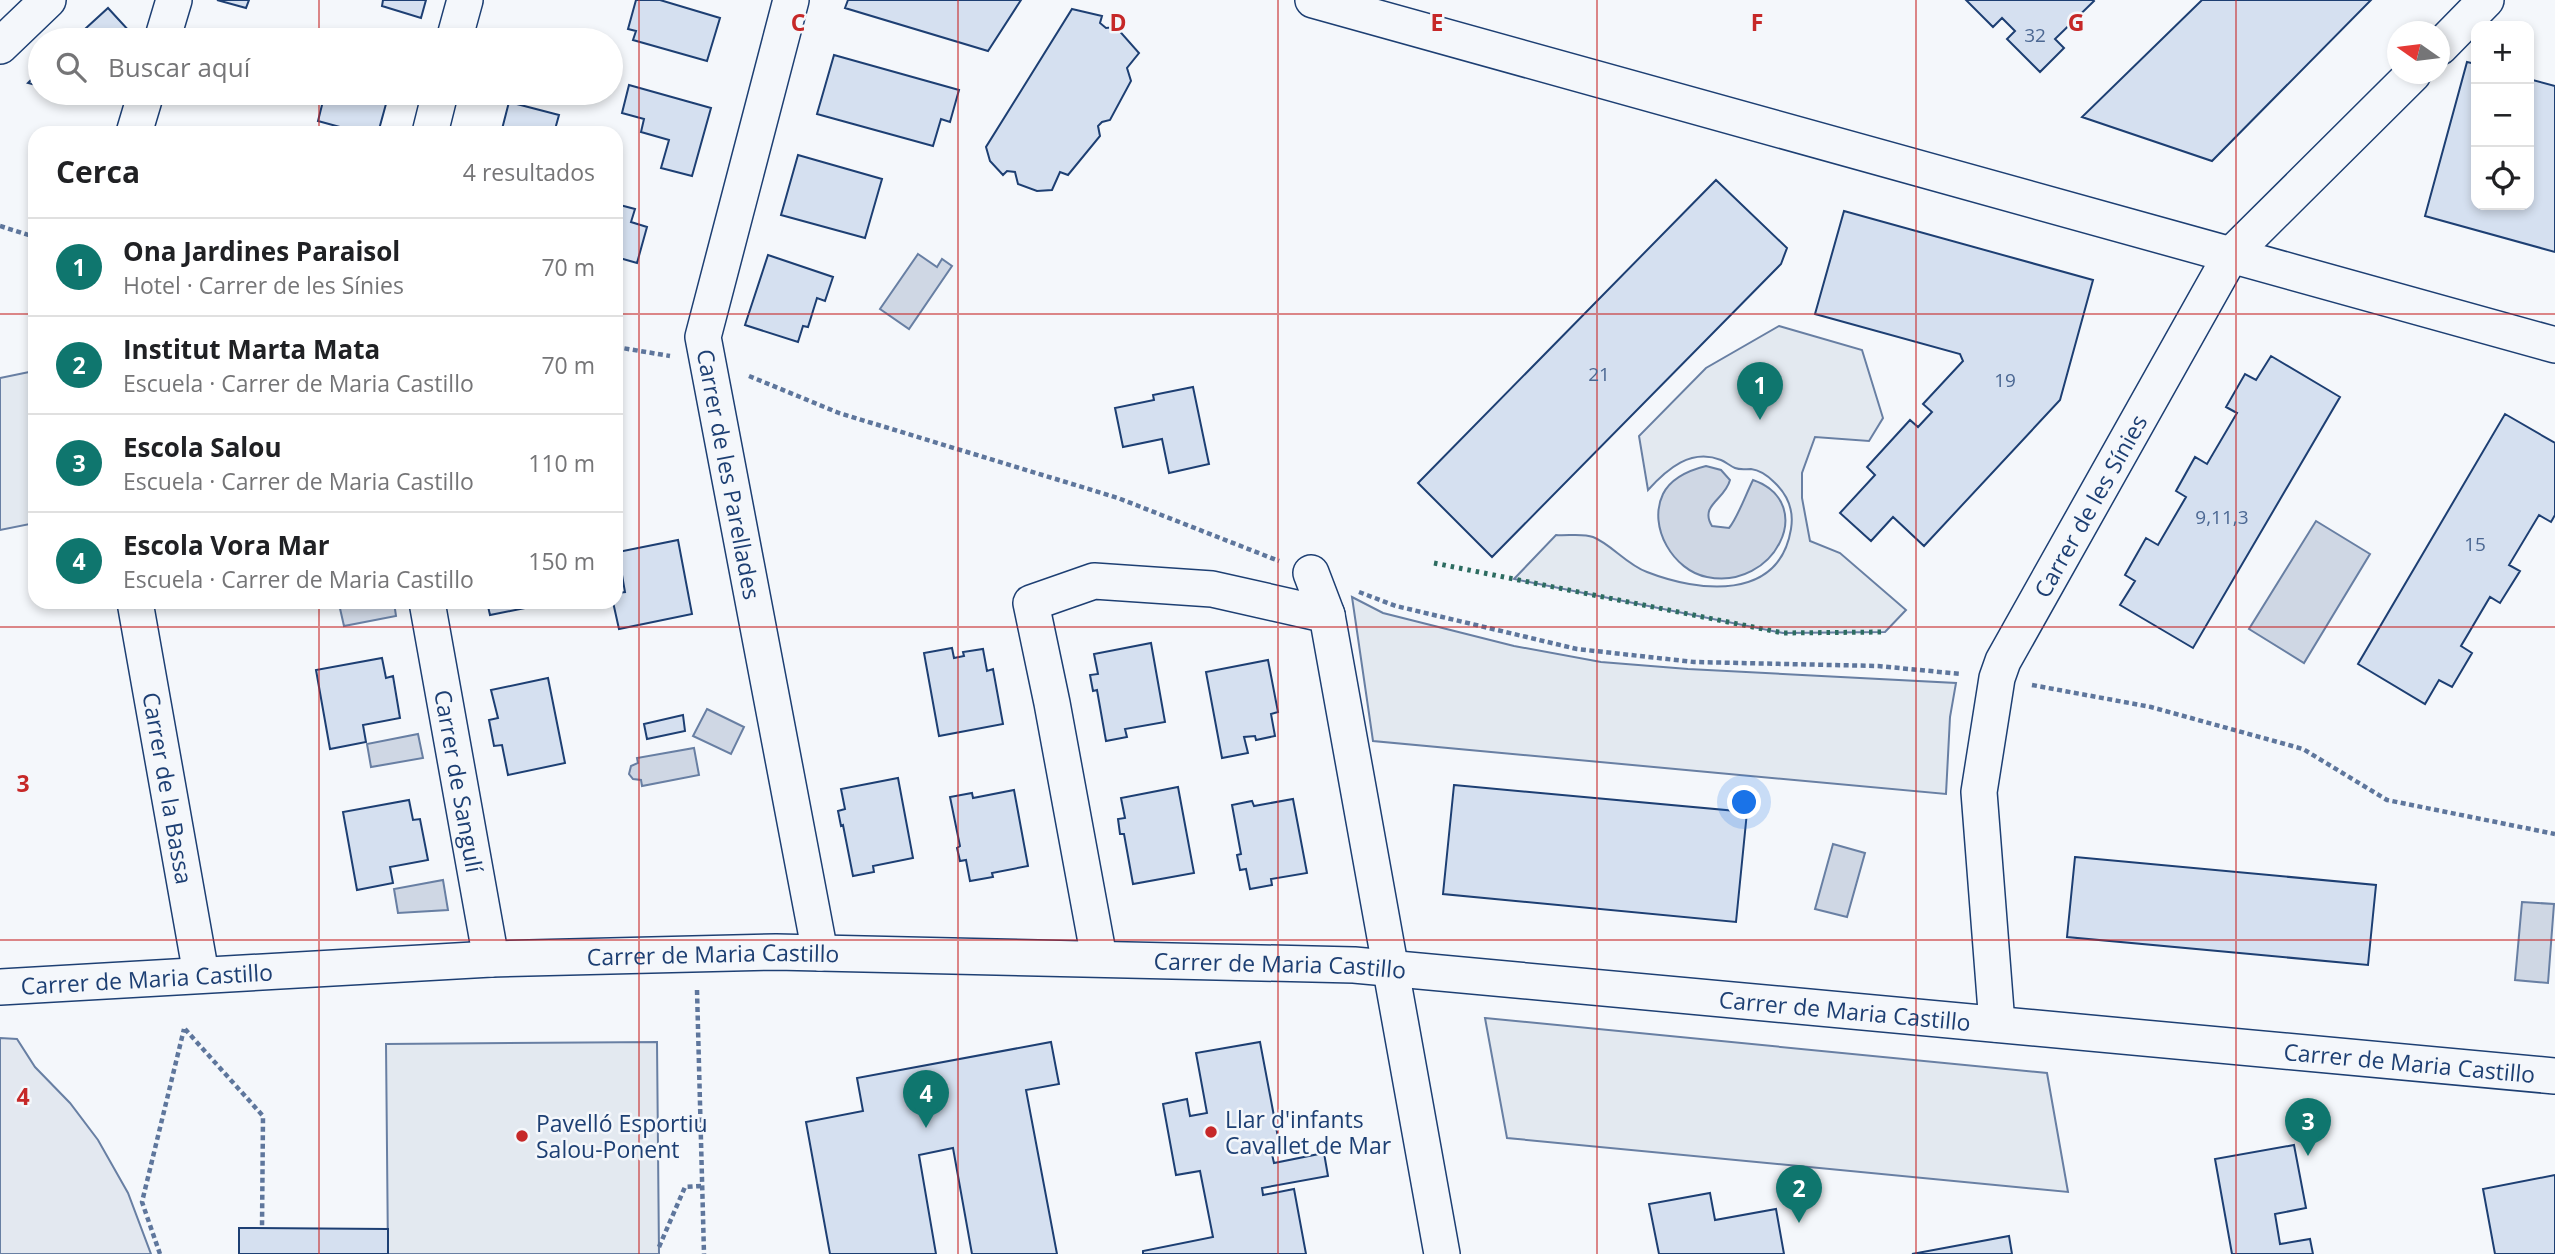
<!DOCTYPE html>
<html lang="es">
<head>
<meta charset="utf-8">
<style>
  :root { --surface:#fff; --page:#f6f6f6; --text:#202124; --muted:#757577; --line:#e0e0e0; --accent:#0f766e }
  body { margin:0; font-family:"Open Sans",sans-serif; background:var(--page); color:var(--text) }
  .controls { position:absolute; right:21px; top:21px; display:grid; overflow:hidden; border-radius:14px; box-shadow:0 4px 10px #0003 }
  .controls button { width:63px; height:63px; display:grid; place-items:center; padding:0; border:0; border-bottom:2px solid var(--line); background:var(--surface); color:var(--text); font:35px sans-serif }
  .compass { position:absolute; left:2387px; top:21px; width:63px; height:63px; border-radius:50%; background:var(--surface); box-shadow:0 4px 10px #0003; rotate:284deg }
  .you { position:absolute; left:1745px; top:803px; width:24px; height:24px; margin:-18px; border:5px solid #fff; border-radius:50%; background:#1a73e8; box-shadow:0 0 0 10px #1a73e833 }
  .badge { display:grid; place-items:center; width:46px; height:46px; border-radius:50%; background:var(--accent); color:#fff; font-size:23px; font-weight:700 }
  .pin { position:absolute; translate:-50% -58px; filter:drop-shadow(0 2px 4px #0008) }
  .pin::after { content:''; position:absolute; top:37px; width:24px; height:21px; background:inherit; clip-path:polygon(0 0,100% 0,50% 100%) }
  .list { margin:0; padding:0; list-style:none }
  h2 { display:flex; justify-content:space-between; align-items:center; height:91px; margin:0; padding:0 28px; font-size:30px }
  h2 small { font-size:23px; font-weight:400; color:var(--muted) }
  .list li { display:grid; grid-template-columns:46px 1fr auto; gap:21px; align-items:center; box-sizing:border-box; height:98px; padding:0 28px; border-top:2px solid var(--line) }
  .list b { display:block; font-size:26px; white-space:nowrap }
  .list p { margin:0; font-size:23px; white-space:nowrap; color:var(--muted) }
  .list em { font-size:23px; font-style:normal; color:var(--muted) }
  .icon { flex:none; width:38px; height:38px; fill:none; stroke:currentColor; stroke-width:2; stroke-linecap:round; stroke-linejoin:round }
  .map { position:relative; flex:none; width:2555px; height:1254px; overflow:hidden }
  .search { position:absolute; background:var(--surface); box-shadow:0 4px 10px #0003; left:28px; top:28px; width:595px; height:77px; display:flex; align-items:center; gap:18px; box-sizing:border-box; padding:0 24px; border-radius:38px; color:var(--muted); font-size:26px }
  .panel { position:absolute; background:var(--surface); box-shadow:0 4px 10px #0003; left:28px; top:126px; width:595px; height:483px; border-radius:21px }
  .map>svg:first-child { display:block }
</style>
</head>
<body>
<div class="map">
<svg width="2555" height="1254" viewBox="0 0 2555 1254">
  <rect width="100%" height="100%" fill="#f4f7fb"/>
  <!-- green -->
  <path fill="#e3e9f0" stroke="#687fa3" stroke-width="2" d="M1779,326L1862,350L1883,418L1869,441L1815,437L1802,473V498L1810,541L1840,553L1906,610L1885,632L1783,633L1514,579L1556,535C1567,536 1583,533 1593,537C1611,544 1627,565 1647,572C1698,592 1779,602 1791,529C1794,511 1788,495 1774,482C1768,476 1759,470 1751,469C1745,469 1740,470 1735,468C1730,466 1726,462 1721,460C1691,448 1667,469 1648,490L1639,436L1706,368Z
    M34,371L35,523L0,530V378Z
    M1352,597L1383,613L1514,646L1601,662L1688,669L1956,683L1950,717L1946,794L1373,741Z
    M1485,1018L2047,1073L2068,1192L1507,1138Z
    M657,1042L659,1254H388L386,1044Z"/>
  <!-- parking -->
  <path fill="#e3e8f0" stroke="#687fa3" stroke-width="2" d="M0,1038L17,1039L35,1067L70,1103L98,1140L128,1193L151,1254H0Z"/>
  <!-- water -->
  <path fill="#cfd7e4" stroke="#687fa3" stroke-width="2" d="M918,254L937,267L942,259L952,266L909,329L880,309Z
    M1706,466L1721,470L1730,480C1725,500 1699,505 1712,526L1729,528C1737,519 1746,494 1753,480C1819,503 1774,591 1707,577C1674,571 1647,527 1663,494C1671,478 1690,470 1706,466Z
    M2316,521L2370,554L2304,663L2249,629Z
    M351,602H394L396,616L344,626L339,604Z
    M707,709L744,727L731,754L693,736Z
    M418,734L423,758L371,767L367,744Z
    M694,748L699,775L642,786L641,780L633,779L629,774L631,766L638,763L637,758Z
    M1833,844L1865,853L1847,917L1815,909Z
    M443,880L448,910L398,913L394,889Z
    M2522,902L2554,904L2548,983L2515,980Z"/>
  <!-- building -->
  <path fill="#d5e0f0" stroke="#1d3f73" stroke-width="2" d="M217,0H249L246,8Z
    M383,0H426L421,18L382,6Z
    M636,0H660L720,18L707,61L633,40L636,31L628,29Z
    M848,0H1021L988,51L845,8Z
    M1966,0H2093L2094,1L2055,39L2064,48L2040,72L2007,39L2015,31L2002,18L1993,27Z
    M2202,0H2371L2212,161L2082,117Z
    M108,8L131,33L129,40H73Z
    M1072,9L1102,16L1100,23L1106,28L1116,27L1139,53L1127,68L1131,81L1110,120L1102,122L1098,126L1100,136L1068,175L1060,172L1052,190L1037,191L1018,184L1015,172L1007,171L1003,175L990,161L986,147Z
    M834,55L959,90L950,122L941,119L933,146L817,114Z
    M2467,62L2476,64V205H2529V79L2555,86V252L2425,216Z
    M40,71V86L28,83Z
    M629,85L711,108L692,176L661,168L669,140L641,132L644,119L622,113Z
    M70,93H99L97,99Z
    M325,93L343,97L344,93H389L378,133H351V130L318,121Z
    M509,102L559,115L554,133H501Z
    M798,155L882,179L865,238L781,215Z
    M1716,180L1787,248L1781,264L1492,557L1418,483Z
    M616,204L635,209L631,222L647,227L637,263L616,257Z
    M1844,211L2093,280L2060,400L1924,546L1893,517L1871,541L1840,513L1875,475L1867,467L1910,420L1918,427L1932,412L1923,404L1963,361L1960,354L1815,314Z
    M768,255L833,277L825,301L817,298L808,327L803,326L798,342L745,325Z
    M2271,356L2340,397L2193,648L2120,605L2135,581L2125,575L2146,538L2158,545L2186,497L2176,491L2195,457L2207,464L2237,413L2226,407L2245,374L2256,380Z
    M1193,387L1209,464L1169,473L1162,439L1123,447L1115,408L1154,400L1153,395Z
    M2505,414L2555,443V515L2551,522L2539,515L2509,565L2520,571L2500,603L2490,597L2461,646L2472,653L2452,687L2439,680L2425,704L2358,664Z
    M678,540L692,614L619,629L613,602H616V593L625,592L618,552Z
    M302,602H328L329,604L304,608Z
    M487,602H550V603L490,615Z
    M1151,643L1165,722L1125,729L1127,737L1106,741L1097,690L1093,691L1090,675L1098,674L1094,654Z
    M952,648L954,658L964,656L963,652L983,649L987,671L993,669L1003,724L939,736L924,653Z
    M382,658L386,678L393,676L400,718L363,725L366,742L330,749L316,670Z
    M1268,660L1278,712L1271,714L1275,736L1256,740L1255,736L1244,737L1248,753L1222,758L1206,672Z
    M548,678L565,763L508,775L502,745L494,746L489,720L498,718L491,690Z
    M683,715L685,731L647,739L644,724Z
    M898,778L913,858L873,866L874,872L853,876L843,825L841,826L838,811L845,809L841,789Z
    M1454,785L1747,812L1736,922L1443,894Z
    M1178,787L1194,873L1133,884L1124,834H1120L1118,819L1125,818L1121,798Z
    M1014,790L1028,866L992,873L993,877L970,881L966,860L960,861L957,848L960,846L950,797L972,793L973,798Z
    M1293,799L1307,873L1271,879L1272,885L1250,889L1246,869L1240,870L1237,855L1241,854L1232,805L1252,801L1254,806Z
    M409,800L413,820L420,819L428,860L390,867L393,883L357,890L343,812Z
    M2075,857L2376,885L2368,965L2067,937Z
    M1051,1042L1059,1084L1026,1090L1057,1254H972L953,1148L919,1155L936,1254H830L806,1122L863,1111L857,1078Z
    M1260,1042L1280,1148L1271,1150L1274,1163L1324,1153L1328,1176L1262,1188L1263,1195L1294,1189L1306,1254H1143V1251L1213,1237L1200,1171L1176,1175L1163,1104L1187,1099L1190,1116L1207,1113L1196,1053Z
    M2294,1145L2306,1208L2275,1214L2280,1244L2310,1239L2313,1254H2232L2215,1159Z
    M2555,1175V1254H2495L2483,1189Z
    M1710,1193L1715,1220L1776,1209L1784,1254H1659L1649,1204Z
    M239,1228L388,1229V1254H239Z
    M2009,1236L2012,1254H1912Z"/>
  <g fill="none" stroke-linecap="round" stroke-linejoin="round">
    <defs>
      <g id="street">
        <path id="s1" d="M791,0L703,337L820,953"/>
        <path d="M1313,0L2555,345"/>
        <path d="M162,40L174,0"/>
        <path d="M454,40L465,0"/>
        <path d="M0,46L48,0"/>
        <path d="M2440,47L2486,0"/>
        <path d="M134,133L146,93"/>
        <path d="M430,133L440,93"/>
        <path d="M1311,573L1327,615"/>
        <path id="s2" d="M135,602L201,974"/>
        <path id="s3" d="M427,602L491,959"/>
        <path d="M1099,958L1052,703L1031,603L1094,581L1212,589L1327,615L1442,1254"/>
        <path id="s4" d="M0,987L491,959L776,952L1354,965L2555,1076"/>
        <path id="s5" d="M1997,1024L1979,792L1997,678L2003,661L2231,255L2413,74"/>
      </g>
    </defs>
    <!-- street casing -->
    <use href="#street" stroke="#1d3f73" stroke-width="38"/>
    <!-- path -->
    <path stroke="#5e769c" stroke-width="4.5" stroke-dasharray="5 3.5" stroke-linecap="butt" d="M0,226L35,237
      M616,347L670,356
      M749,376L839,413L1118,498L1279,561
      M1359,592L1396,606L1577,649L1694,662L1878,666L1961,674
      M2032,685L2151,707L2303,749L2387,800L2555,834
      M697,990L704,1254
      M185,1029L263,1116L262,1228
      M659,1247L685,1187L702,1186
      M160,1254L142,1202L184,1029"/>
    <!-- street -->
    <use href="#street" stroke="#f4f7fb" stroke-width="35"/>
    <!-- hedge -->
    <path stroke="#2c6c60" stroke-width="5" stroke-dasharray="3.5 5" stroke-linecap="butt" d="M1434,563L1783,633L1885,632"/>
  </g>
  <!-- grid -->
  <path fill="none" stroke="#c62828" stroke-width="2" stroke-opacity="0.55" d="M319,0V40M639,0V1254M958,0V1254M1278,0V1254M1597,0V1254M1916,0V1254M2236,0V1254M319,93V133M0,314H35M616,314H2555M319,602V1254M0,627H2555M0,940H2555"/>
  <!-- markers -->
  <g fill="#c62828" stroke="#f4f7fb" stroke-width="2.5">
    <circle cx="1211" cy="1132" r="7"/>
    <circle cx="522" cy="1136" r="7"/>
  </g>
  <g text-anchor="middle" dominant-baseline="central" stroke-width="5" stroke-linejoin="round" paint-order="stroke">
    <!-- number labels -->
    <g font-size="19" fill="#4b6792">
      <text x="2035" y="35">32</text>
      <text x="1599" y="374">21</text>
      <text x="2005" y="380">19</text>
      <text x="2222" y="517">9,11,3</text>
      <text x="2475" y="544">15</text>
    </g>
    <!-- street labels -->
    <g font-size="23" fill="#1d3f73" stroke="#f4f7fb">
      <text stroke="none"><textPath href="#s1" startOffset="488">Carrer de les Parellades</textPath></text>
      <text stroke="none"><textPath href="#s5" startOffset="544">Carrer de les Sínies</textPath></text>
      <text stroke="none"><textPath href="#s3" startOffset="182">Carrer de Sangulí</textPath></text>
      <text stroke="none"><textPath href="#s2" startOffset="189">Carrer de la Bassa</textPath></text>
      <text stroke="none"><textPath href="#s4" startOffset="714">Carrer de Maria Castillo</textPath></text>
      <text stroke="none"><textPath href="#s4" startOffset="1281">Carrer de Maria Castillo</textPath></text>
      <text stroke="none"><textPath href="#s4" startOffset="147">Carrer de Maria Castillo</textPath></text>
      <text stroke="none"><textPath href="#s4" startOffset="1848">Carrer de Maria Castillo</textPath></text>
      <text stroke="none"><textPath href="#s4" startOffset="2415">Carrer de Maria Castillo</textPath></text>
    </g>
    <!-- poi labels -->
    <g font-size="23" fill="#1d3f73" stroke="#f4f7fb" text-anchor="start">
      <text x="1225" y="1119">Llar d'infants<tspan x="1225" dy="26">Cavallet de Mar</tspan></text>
      <text x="536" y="1123">Pavelló Esportiu<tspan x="536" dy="26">Salou-Ponent</tspan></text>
    </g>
  </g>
  <g font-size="23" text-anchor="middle" font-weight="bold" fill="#c62828" stroke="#f4f7fb" stroke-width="5" stroke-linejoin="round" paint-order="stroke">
    <text x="798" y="31">C</text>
    <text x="1118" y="31">D</text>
    <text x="1437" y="31">E</text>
    <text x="1757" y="31">F</text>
    <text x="2076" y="31">G</text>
    <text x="23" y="792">3</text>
    <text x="23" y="1105">4</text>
  </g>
</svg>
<div class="controls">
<button>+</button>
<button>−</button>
<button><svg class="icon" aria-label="locate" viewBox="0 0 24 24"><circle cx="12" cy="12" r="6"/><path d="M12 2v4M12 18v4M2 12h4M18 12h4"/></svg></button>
</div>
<svg class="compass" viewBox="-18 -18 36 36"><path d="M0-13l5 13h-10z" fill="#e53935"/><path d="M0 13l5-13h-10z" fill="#757577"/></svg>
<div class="you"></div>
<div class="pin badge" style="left:1760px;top:420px">1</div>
<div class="pin badge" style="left:1799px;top:1223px">2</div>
<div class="pin badge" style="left:2308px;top:1156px">3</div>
<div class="pin badge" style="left:926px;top:1128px">4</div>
<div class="search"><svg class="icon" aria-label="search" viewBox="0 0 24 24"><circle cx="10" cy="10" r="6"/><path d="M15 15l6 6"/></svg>Buscar aquí</div>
<section class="panel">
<h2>Cerca<small>4 resultados</small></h2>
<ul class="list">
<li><span class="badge">1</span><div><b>Ona Jardines Paraisol</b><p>Hotel · Carrer de les Sínies</p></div><em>70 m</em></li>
<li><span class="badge">2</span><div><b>Institut Marta Mata</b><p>Escuela · Carrer de Maria Castillo</p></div><em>70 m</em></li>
<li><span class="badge">3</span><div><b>Escola Salou</b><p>Escuela · Carrer de Maria Castillo</p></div><em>110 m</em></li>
<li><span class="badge">4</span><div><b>Escola Vora Mar</b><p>Escuela · Carrer de Maria Castillo</p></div><em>150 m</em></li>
</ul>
</section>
</div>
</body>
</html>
